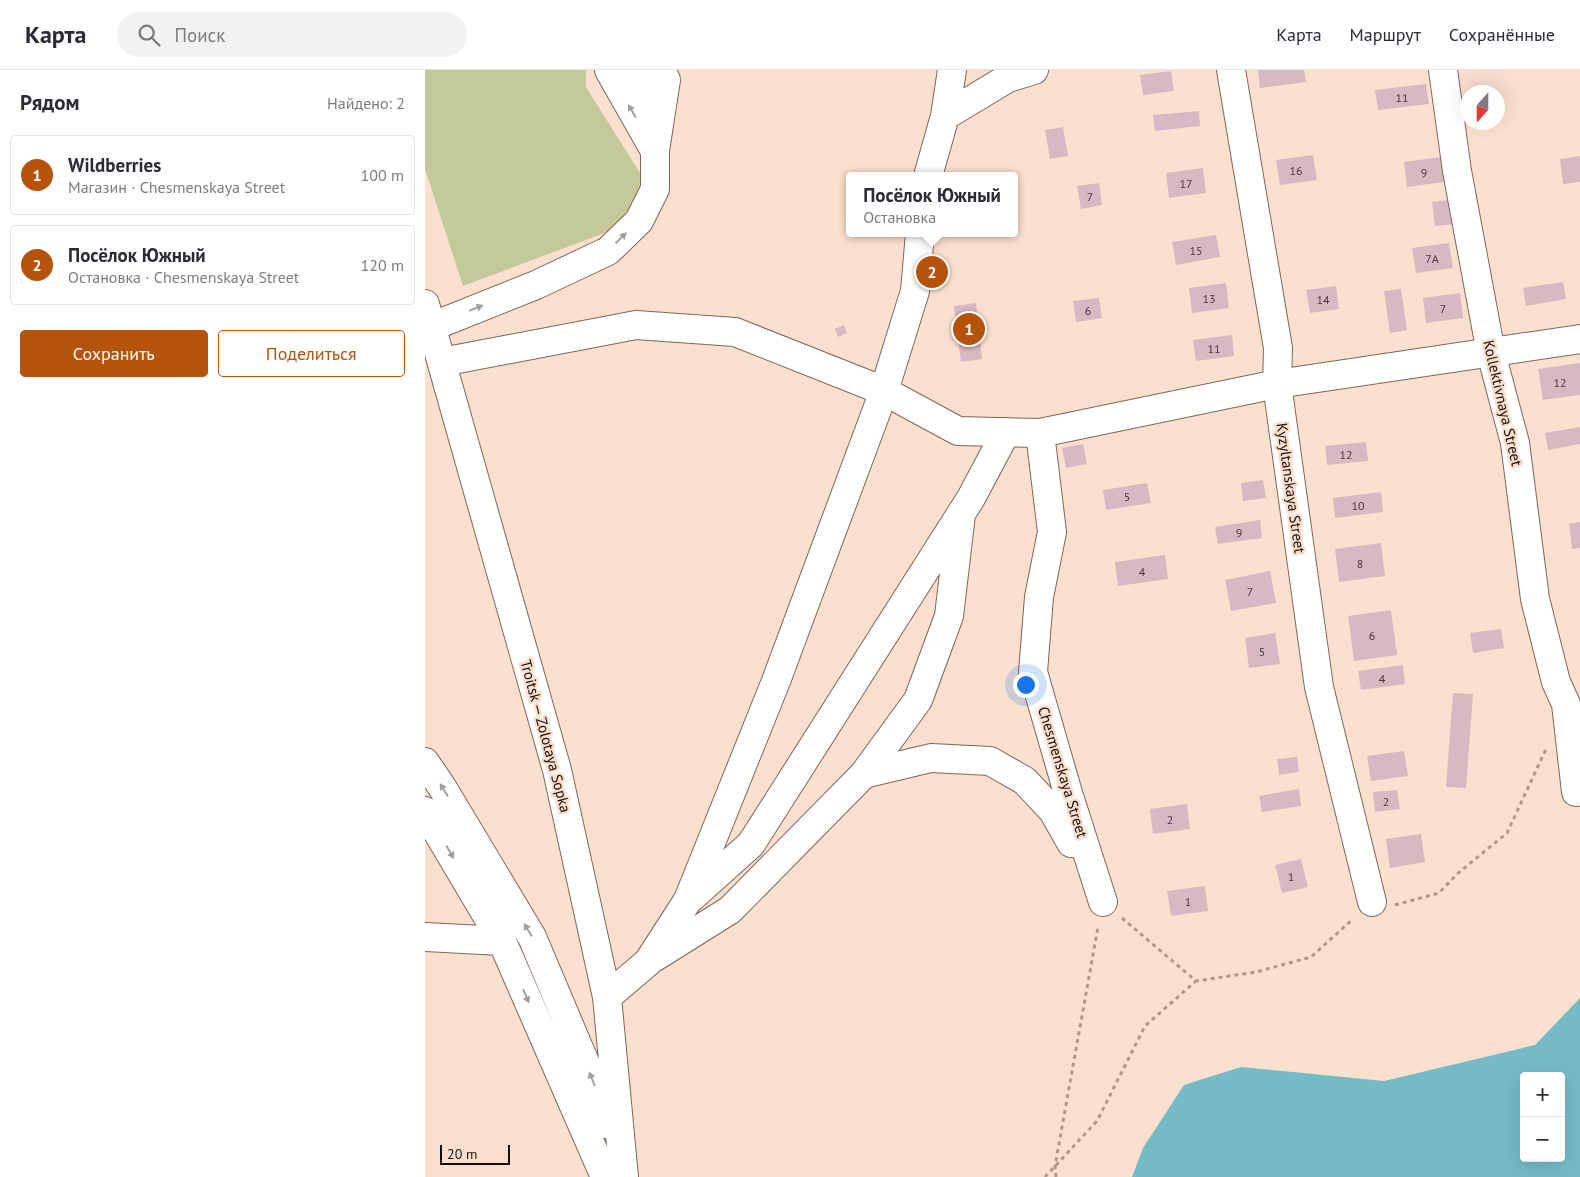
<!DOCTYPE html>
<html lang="ru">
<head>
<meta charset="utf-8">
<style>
  :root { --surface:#fff; --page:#f2f2f3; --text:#2b2b33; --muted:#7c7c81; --line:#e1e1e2; --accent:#b45309 }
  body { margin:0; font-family:"PT Sans",sans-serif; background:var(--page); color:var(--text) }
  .controls { position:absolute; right:15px; bottom:15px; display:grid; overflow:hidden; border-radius:5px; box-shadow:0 5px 20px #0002 }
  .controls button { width:45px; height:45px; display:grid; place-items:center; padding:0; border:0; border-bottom:1px solid var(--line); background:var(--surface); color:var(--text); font:25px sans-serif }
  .compass { position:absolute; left:1035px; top:15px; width:45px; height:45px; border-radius:50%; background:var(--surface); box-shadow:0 5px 20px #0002; rotate:201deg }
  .scale { position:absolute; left:15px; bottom:12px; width:70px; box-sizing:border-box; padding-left:5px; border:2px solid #170e09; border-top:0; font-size:14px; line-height:18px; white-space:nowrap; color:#170e09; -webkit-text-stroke:4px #fce0cf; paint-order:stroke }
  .you { position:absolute; left:600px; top:614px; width:18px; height:18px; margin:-12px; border:4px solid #fff; border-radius:50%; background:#1a73e8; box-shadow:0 0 0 8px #1a73e833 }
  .badge { display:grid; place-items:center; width:32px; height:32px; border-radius:50%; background:var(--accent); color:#fff; font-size:16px; font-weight:700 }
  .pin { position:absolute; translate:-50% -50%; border:2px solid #fff; box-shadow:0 1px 5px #0006 }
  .popup { position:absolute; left:421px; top:102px; width:172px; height:65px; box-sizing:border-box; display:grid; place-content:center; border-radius:5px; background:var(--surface); filter:drop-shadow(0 1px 4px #0005); font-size:16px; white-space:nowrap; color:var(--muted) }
  .popup b { font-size:19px; color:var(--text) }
  .popup::after { content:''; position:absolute; left:50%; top:100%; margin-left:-10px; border:10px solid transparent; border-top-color:var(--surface) }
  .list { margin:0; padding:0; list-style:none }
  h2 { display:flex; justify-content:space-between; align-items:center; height:65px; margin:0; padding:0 20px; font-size:21px }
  h2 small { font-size:16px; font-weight:400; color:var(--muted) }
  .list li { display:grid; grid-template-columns:32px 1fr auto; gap:15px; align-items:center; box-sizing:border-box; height:80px; margin:0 10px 10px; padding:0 10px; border:1px solid var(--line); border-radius:5px }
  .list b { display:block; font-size:19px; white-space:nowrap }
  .list p { margin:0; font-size:16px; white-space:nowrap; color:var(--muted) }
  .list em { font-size:16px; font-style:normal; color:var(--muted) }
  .actions { display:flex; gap:10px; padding:15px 20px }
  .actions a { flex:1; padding:11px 0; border:1px solid var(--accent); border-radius:5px; text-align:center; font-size:18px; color:var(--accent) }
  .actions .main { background:var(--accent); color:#fff }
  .icon { flex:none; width:28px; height:28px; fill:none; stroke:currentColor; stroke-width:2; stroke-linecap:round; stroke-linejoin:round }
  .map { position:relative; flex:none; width:1155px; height:1107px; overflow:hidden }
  header { display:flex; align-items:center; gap:30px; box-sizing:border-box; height:70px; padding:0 25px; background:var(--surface); border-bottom:1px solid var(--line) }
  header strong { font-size:24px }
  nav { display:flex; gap:28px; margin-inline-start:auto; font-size:18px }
  .search { width:350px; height:45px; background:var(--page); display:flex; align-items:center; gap:12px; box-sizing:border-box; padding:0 18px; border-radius:28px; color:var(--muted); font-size:19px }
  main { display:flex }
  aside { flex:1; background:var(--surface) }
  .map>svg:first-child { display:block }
</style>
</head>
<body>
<header>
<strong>Карта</strong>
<div class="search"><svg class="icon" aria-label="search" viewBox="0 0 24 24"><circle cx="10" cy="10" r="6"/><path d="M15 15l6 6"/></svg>Поиск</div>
<nav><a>Карта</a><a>Маршрут</a><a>Сохранённые</a></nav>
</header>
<main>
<aside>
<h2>Рядом<small>Найдено: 2</small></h2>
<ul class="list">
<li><span class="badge">1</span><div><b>Wildberries</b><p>Магазин · Chesmenskaya Street</p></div><em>100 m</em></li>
<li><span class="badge">2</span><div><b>Посёлок Южный</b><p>Остановка · Chesmenskaya Street</p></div><em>120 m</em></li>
</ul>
<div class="actions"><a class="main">Сохранить</a><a>Поделиться</a></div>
</aside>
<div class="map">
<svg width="1155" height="1107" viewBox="0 0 1155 1107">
  <rect width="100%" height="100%" fill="#fce0cf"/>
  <!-- green -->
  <path fill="#c4c99a" d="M0,0H161V17L220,111L205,140L185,161L38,216L0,99Z"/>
  <!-- water -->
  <path fill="#74bbc5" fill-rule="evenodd" d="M1155,928V1107H707L718,1078L759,1015L816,997L959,1011L1110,975ZM1099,1006H1136V1088H1099Z"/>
  <!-- building -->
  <path fill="#d8b9c3" d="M833,0H879L881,12L835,18Z
    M746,1L749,21L718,25L715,5Z
    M1001,14L1004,34L953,40L950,20Z
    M774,41L775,56L730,61L728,45Z
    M638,57L643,86L625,89L620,60Z
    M888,85L892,110L855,115L851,90Z
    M1155,86V112L1138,114L1135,89Z
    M1016,87L1019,112L982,117L979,92Z
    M778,98L781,123L744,128L741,103Z
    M674,113L677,135L656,139L652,116Z
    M1029,129L1032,154L1010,156L1007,132Z
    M791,165L795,187L751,195L747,172Z
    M1024,173L1028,198L991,203L987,178Z
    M521,190L523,207L515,208L513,191Z
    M1138,212L1141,229L1101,236L1098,218Z
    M801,213L804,238L767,243L764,218Z
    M911,216L914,239L885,243L881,220Z
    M976,219L982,260L965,263L959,221Z
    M1035,223L1038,248L1001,253L998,228Z
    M674,228L677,248L651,252L648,231Z
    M551,233L557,289L536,292L529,236Z
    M419,255L422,263L413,267L410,259Z
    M807,265L809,286L771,291L768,270Z
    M1155,293V325L1118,330L1113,299Z
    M1155,357V374L1123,380L1120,363Z
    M941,372L943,391L902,395L900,376Z
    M658,374L662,394L641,398L637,378Z
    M838,410L841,428L818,431L816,413Z
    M722,413L726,433L681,440L678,420Z
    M956,422L958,442L910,448L908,428Z
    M835,450L837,468L793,474L790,457Z
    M1155,452V478L1147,479L1144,454Z
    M956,473L960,506L914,512L910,479Z
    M740,485L743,509L693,516L690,492Z
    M845,501L851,533L806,541L800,510Z
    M966,540L972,585L929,591L923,546Z
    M1076,559L1079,578L1048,583L1045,563Z
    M850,563L855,594L824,598L820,568Z
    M978,595L980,614L936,620L933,601Z
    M1028,623L1048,624L1041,718L1021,717Z
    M979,681L983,706L946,711L942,686Z
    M872,687L874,702L854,705L852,689Z
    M874,719L876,736L837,742L834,726Z
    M972,720L975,739L950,742L948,722Z
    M762,734L765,759L728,764L725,739Z
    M996,764L1000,792L965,798L961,769Z
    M876,789L883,817L857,823L850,795Z
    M780,816L783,841L746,846L742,821Z"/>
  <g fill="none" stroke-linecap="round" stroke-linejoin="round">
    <defs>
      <path id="minor" d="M184,0L230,81
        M806,0L853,278L852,314L894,617L947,832
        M1018,0L1032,101L1066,283L1090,373L1110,529L1131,612L1141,634L1151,722
        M520,46L583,8L609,0
        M235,48L241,10L236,0
        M503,106L520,46L527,0
        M0,234L132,700L182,927L199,1107
        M6,257L111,215L183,181L214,151L230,119V81L235,48L208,0
        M17,292L211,255L310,262L459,321L533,361L615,363L852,314L1155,269
        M615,363L627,462L614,527L608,602L643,723L678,832
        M0,692L17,717L107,867L172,1021L180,1054
        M439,704L506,688L565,691L600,711L628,741L646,773
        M0,741L77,871L180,1107
        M267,827L326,774L546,428L581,362
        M0,867L77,871
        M230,887L305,840L439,704L493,630L524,546L536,444
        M182,927L223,892L263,830L351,611L459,321L490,221L495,163"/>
    </defs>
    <!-- minor casing -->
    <use href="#minor" stroke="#7e6657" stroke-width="30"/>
    <!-- path -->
    <path stroke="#ae998c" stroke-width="3" stroke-dasharray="4 4" stroke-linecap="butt" d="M970,835L1014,823L1032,804L1082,763L1121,679
      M697,848L771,911L831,902L886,887L928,849
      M620,1107L672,1051L720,956L771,911
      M631,1107L630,1096L673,857"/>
    <!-- minor -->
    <use href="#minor" stroke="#fff" stroke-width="28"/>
  </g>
  <!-- one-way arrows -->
  <defs><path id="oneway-solid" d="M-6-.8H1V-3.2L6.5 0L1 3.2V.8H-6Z" transform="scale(1.25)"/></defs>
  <g fill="#a29f9d">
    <use href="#oneway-solid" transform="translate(207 41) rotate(-120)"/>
    <use href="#oneway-solid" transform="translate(196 168) rotate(-44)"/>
    <use href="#oneway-solid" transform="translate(51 238) rotate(-22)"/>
    <use href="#oneway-solid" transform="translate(19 720) rotate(-122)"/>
    <use href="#oneway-solid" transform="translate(25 782) rotate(60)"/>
    <use href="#oneway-solid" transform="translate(103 860) rotate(-121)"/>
    <use href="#oneway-solid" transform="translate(101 926) rotate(67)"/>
    <use href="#oneway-solid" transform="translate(167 1009) rotate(-113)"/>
  </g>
  <g text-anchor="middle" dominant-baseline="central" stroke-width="5" stroke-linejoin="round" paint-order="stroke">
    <!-- number labels -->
    <g font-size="12" fill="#473938">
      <text x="977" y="27">11</text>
      <text x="871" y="100">16</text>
      <text x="999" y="102">9</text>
      <text x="761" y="113">17</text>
      <text x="665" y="126">7</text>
      <text x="771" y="180">15</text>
      <text x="1007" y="188">7А</text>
      <text x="784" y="228">13</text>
      <text x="898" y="229">14</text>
      <text x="1018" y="238">7</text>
      <text x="663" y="240">6</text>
      <text x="789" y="278">11</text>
      <text x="1135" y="312">12</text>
      <text x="921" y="384">12</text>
      <text x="702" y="426">5</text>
      <text x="933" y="435">10</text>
      <text x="814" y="462">9</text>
      <text x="935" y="493">8</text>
      <text x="717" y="501">4</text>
      <text x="825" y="521">7</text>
      <text x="947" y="565">6</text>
      <text x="837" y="581">5</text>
      <text x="957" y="608">4</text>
      <text x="961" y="731">2</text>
      <text x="745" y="749">2</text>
      <text x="866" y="806">1</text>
      <text x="763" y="831">1</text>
    </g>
    <!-- street labels -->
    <g font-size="15" fill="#170e09" stroke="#fce0cf">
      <text transform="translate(1078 333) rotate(77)">Kollektivnaya Street</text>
      <text transform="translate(866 418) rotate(82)">Kyzyltanskaya Street</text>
      <text transform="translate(121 666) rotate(75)">Troitsk — Zolotaya Sopka</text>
      <text transform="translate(638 702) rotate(73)">Chesmenskaya Street</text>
    </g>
  </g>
</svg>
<div class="controls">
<button>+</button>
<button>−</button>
</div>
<svg class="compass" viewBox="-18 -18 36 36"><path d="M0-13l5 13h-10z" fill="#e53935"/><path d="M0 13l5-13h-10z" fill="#7c7c81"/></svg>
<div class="scale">20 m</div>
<div class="you"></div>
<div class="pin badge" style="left:544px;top:259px">1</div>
<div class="pin badge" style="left:507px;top:202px">2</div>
<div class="popup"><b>Посёлок Южный</b>Остановка</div>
</div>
</main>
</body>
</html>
